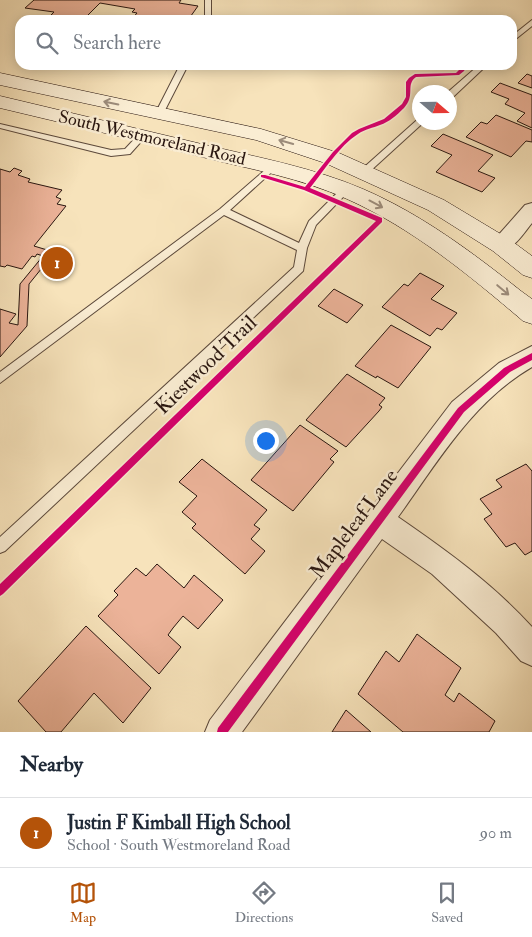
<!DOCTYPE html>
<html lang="en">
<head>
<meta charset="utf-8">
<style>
  :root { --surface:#fff; --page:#f6f6f7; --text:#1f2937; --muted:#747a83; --line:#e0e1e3; --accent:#b45309 }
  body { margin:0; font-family:"IM FELL Double Pica",serif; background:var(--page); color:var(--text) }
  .compass { position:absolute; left:412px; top:85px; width:45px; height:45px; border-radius:50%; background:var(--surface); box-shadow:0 2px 12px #0003; rotate:110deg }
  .you { position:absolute; left:265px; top:440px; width:18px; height:18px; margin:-12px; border:4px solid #fff; border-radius:50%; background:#1a73e8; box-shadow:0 0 0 8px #1a73e833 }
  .badge { display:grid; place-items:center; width:32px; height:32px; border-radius:50%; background:var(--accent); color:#fff; font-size:16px; font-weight:700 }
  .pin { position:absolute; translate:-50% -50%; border:2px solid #fff; box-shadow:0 1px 5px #0006 }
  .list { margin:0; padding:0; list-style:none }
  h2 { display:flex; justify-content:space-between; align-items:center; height:65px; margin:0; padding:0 20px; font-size:21px }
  h2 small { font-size:16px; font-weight:400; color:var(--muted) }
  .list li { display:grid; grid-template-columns:32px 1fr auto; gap:15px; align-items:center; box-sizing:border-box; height:70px; padding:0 20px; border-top:1px solid var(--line) }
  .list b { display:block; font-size:19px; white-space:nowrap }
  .list p { margin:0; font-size:16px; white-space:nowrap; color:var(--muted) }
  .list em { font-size:16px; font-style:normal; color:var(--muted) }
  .icon { flex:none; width:28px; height:28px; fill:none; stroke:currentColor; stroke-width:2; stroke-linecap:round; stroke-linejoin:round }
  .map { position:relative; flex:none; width:532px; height:732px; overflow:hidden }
  .search { position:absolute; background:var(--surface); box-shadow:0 2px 12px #0003; left:15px; right:15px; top:15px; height:55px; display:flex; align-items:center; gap:12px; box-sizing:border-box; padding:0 18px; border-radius:15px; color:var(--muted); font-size:19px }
  .sheet { height:135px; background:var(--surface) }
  nav { display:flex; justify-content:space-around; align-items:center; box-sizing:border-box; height:70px; border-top:1px solid var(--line); background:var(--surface); font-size:14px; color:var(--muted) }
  nav a { display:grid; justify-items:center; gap:2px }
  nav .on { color:var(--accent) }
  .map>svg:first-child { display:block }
</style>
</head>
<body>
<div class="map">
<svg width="532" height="732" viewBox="0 0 532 732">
  <rect width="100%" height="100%" fill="#f7e3bb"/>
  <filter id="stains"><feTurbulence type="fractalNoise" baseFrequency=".004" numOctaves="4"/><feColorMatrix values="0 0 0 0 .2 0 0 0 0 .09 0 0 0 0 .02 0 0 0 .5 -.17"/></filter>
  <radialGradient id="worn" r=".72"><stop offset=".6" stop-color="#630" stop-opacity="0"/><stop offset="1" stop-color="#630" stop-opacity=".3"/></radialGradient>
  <!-- building -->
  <path fill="#ecb399" stroke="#291610" d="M34,0H181L179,3L198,6L188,20L160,17L157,20H131L137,13L132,12L135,9L100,3L85,18L72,16L69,19L51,15L54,12L25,8Z
    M527,74L532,76V88L518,83Z
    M500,83L532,95V128L517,121L525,113L505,104L509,99L491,92Z
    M496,115L532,130V142L526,141L511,157L466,137L481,122L487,124Z
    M443,134L493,155L478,171L495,178L482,192L436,172L452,155L431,146Z
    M14,168L22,171L18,175L30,179L28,182L62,190L56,197L61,199L57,204L66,206L34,246L67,256L63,261L50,258L29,284L27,326L0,357V309L16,314L9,323L18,325L20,284L43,256L37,254L35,257L32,256L22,269L7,265L5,267L0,266V169L10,172Z
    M420,273L444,286L431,299L457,313L442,330L437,328L430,336L382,307L404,284L408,286Z
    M334,289L363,305L347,323L318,306Z
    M391,325L431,347L398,388L377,376L376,378L355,366Z
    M347,374L385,398L379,405L382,407L379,411L346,447L306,420Z
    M300,425L338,451L330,459L334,462L293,511L251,480Z
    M202,459L267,510L254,525L260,529L251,539L265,551L245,574L192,528L196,524L182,512L197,496L179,482Z
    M526,464L532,471V551L525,555L515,543L506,547L484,519L492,514L480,499L502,487L496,480Z
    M157,564L184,588L194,575L223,600L198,629L183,616L173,628L168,635L181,647L159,674L98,616L118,595L114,591L136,568L146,576Z
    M86,626L151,688L123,723L94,693L61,732H46L18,701Z
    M417,634L461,668L445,695L454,702L459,693L495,721L489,732H403L358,694L386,651L399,662Z
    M346,710L371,732H332Z"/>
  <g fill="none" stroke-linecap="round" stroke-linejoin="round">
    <defs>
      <path id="service" d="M205,0H211V20H205Z
        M532,20V26L512,42V36Z
        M180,65H188L163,114L156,116L155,114Z
        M479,65H487L453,97H450L448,92Z
        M417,120L424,122L367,174H361V170Z
        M0,124L111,150L125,149L140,133L143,132L147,135L130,154L111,156L0,128Z
        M272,164L276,167L275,169L230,210L299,243L309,221L342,188H348L350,190L316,225L307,248L303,271L5,551L0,553V537L294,267L297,250L224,215L0,383V372L220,209Z"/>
      <path id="minor" d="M532,203V223C522,235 511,255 494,250L491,245L494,240L525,205Z
        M532,346V367C472,402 437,463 398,517C446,550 493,584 532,627V666L521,661L496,633L432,574L382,539L242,732H205L210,720L452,402L499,363Z"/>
      <path id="secondary" d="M0,73L261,129L339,153L444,200L509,239L532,256V278L523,275L493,251L428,210L325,163L256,140L0,85Z
        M0,96C70,113 140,129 210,146C261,158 314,168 363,189C421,214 472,252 521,291L532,299V324L523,321C469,275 412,228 347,199C301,178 250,169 202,157C135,140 67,124 0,108Z"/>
    </defs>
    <!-- service casing -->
    <use href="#service" stroke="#5c493b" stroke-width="2"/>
    <!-- minor casing -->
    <use href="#minor" stroke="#5c493b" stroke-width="2"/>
    <!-- secondary casing -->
    <use href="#secondary" stroke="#291610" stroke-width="1"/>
    <!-- service -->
    <use href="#service" fill="#faedd3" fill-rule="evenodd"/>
    <!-- minor -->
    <use href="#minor" fill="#faedd3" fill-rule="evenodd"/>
    <!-- secondary -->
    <use href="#secondary" fill="#faedd3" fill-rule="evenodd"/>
    <defs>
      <path id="cycleway" d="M461,65H467L464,71L459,75L416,77C405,85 416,95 404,108C397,115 389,122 380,125C373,128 365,129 358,134C339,146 324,171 310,188L382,218V222L3,594L0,596V584L376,221L304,190L261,177V175H265L305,187L333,152L352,133L359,129L384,119L402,104L406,97V82L409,78L415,74L456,73L460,69Z
        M532,353V360L510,372L464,412L228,732H217L218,728L458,408L504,368Z"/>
    </defs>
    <!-- cycleway casing -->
    <use href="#cycleway" stroke="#faedd3" stroke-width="3"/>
    <!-- cycleway -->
    <use href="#cycleway" fill="#d6006c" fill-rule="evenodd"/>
  </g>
  <!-- one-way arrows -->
  <defs><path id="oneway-shaft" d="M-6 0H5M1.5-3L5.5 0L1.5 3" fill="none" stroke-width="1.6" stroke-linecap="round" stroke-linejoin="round" transform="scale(1.25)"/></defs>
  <g stroke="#9c8c7b">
    <use href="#oneway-shaft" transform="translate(111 103) rotate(-168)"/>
    <use href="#oneway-shaft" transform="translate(286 142) rotate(-164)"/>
    <use href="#oneway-shaft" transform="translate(376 204) rotate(28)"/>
    <use href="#oneway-shaft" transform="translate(503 290) rotate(40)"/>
  </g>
  <g text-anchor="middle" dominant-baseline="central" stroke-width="5" stroke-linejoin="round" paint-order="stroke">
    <!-- far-street labels -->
    <g font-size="18" fill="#291610" stroke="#faedd3">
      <text transform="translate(152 138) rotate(13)">South Westmoreland Road</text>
    </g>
    <!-- street labels -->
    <g font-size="21" fill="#291610" stroke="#faedd3">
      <text transform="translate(206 365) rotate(-44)">Kiestwood Trail</text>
      <text transform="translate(354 524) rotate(-53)">Mapleleaf Lane</text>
    </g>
  </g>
  <rect width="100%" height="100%" filter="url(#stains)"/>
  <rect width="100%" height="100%" fill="url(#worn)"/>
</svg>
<svg class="compass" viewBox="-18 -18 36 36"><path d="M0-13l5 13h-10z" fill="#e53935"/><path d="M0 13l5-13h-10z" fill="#747a83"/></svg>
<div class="you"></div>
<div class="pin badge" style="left:57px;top:263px">1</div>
<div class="search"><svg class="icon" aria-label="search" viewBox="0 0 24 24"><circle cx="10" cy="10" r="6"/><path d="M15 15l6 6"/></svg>Search here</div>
</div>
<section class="sheet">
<h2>Nearby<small></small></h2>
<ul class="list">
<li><span class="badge">1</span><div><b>Justin F Kimball High School</b><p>School · South Westmoreland Road</p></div><em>90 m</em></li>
</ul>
</section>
<nav>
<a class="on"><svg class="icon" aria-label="map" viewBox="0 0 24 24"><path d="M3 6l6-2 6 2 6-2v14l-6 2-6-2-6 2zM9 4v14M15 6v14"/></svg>Map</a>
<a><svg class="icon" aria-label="directions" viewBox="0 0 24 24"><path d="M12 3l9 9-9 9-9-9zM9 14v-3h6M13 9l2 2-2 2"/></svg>Directions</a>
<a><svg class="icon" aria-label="saved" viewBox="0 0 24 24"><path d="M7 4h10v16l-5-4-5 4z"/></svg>Saved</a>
</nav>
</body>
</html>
